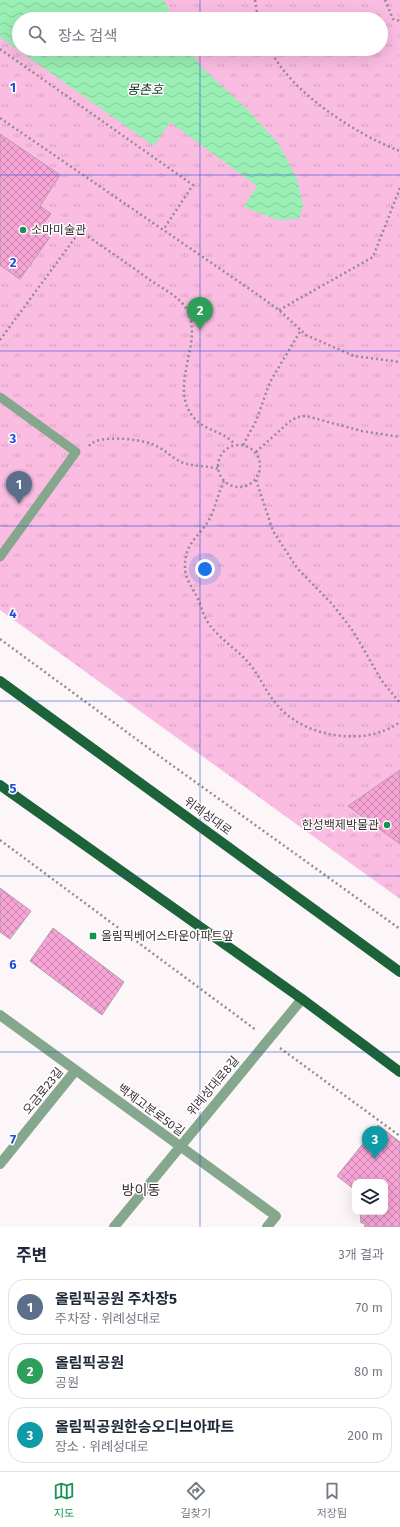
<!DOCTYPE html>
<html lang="ko">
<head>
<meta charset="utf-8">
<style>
  :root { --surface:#fff; --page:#f2f2f3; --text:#1f2937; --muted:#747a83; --line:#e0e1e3; --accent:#159351 }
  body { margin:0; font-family:"Fira Sans","Noto Sans KR",sans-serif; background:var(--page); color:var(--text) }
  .controls { position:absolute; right:12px; bottom:12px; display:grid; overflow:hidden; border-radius:8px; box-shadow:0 4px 16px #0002 }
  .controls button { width:36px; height:36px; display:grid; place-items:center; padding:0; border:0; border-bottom:1px solid var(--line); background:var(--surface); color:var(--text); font:20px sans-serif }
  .you { position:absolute; left:205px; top:569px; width:14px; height:14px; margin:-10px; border:3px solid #fff; border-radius:50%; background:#1a73e8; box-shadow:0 0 0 6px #1a73e833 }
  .badge { display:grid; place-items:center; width:26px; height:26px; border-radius:50%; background:var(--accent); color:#fff; font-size:13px; font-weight:700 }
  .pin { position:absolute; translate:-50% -33px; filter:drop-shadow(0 1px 2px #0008) }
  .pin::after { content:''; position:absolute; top:21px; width:14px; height:12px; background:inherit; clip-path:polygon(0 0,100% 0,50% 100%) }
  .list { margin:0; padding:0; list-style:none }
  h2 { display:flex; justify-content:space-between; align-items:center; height:52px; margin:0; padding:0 16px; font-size:17px }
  h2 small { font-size:13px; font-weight:400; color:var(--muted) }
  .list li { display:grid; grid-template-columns:26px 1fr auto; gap:12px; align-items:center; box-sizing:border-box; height:56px; margin:0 8px 8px; padding:0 8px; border:1px solid var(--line); border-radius:16px }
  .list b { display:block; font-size:15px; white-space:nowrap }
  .list p { margin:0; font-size:13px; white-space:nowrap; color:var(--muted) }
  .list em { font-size:13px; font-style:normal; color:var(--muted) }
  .icon { flex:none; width:22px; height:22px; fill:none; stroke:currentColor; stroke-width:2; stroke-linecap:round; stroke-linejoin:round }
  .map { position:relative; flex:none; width:400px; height:1227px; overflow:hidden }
  .search { position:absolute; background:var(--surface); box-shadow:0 4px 16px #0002; left:12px; right:12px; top:12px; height:44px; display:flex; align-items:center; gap:10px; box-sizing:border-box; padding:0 14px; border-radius:22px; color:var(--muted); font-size:15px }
  .sheet { height:244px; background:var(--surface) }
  nav { display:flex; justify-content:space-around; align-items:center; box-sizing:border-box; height:56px; border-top:1px solid var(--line); background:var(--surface); font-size:11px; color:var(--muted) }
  nav a { display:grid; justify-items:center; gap:2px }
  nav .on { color:var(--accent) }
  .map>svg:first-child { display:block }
</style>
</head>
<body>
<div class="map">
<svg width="400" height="1227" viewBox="0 0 400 1227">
  <defs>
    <pattern id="park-tufts" width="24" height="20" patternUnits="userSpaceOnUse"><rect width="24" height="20" fill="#fabce1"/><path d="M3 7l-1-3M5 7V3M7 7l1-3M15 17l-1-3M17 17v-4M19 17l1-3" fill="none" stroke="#d7a2c2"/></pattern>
    <pattern id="water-waves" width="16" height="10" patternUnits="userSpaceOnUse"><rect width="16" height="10" fill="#9aefb4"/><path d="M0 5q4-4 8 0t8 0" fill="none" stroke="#85cd9b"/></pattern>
    <pattern id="building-cross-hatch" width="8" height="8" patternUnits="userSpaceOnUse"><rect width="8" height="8" fill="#f7a4d6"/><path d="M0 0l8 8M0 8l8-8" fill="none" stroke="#c986ae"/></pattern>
  </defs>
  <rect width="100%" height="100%" fill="#fcf6f9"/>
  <!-- park -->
  <path fill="url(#park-tufts)" fill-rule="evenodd" d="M0,0H400V899L0,610ZM19,19H381V49H19Z"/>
  <!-- water -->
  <path fill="url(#water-waves)" d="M0,0H164L174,19H19V49H190L200,66L246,108L279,144L297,179L303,205L299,219L278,220L244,207L257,186L170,122L154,146L0,37Z"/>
  <!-- building -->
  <path fill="url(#building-cross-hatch)" stroke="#b79aaa" d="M0,134L60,175L40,206L51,214L41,226L52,234L20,279L0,265Z
    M400,770V844L348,806Z
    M0,888L31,911L10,939L0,932Z
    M53,928L124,982L102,1015L30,961Z
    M378,1125L400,1142V1227H365L364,1223H361L360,1212H385V1182H355V1190L337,1176Z"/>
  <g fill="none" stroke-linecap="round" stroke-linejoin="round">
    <!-- path -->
    <path stroke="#948b90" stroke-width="2.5" stroke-dasharray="2 3" stroke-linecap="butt" d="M255,0L258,19
      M385,0L393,19L400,21
      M0,49L193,185L163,230
      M270,49C290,92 357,135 400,151
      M0,118L251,290L279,310L306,335L354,356L400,362
      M279,310L373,257L400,188
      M0,340L80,231C103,247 127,263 150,280C162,288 180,297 187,310C204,341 170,383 191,414C203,432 224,430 235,445
      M218 466a21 21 0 1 1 42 0a21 21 0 1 1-42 0Z
      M243,445L256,421L270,382L301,330
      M89,446C97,434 140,439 152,444C163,448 171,457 181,462C193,467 206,465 218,469
      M256,452L289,422L297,417L306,416L362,431L400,437
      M256,480L273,531L297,568L333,605L353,631L382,681L400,703
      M224,481C218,493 216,506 210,518C200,537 184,542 185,568C185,577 192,588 196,595C201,603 202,613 207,621C217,637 234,647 247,661C259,674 266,693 278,706C306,738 366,747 400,722
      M0,639L162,758L400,929
      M0,840L256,1030
      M280,1048L400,1136"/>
    <!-- service -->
    <path stroke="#85a78e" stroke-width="9" d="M0,397L76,452L0,557"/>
    <!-- minor -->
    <path stroke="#85a78e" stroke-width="10" d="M0,1015L276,1216L267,1227
      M0,1164L75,1071
      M114,1227L302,999"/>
    <!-- primary -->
    <path stroke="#1c6339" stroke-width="10" d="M0,681L400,972
      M0,785L302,999L400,1072"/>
  </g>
  <!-- grid -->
  <path fill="none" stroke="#1d4ed8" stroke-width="1" stroke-opacity="0.55" d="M200,0V19M200,49V1227M0,175H400M0,351H400M0,526H400M0,701H400M0,876H400M0,1052H400"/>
  <!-- markers -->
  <g fill="#159351" stroke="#fff" stroke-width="1.5">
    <circle cx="23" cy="230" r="4"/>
    <circle cx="387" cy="825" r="4"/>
    <rect x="89" y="932" width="8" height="8" rx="2"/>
  </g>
  <g text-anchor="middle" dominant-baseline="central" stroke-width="3" stroke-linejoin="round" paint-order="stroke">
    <!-- poi labels -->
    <g font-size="12" fill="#3a2e35" stroke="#fff" text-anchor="start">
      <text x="31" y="230">소마미술관</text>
      <text x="379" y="825" text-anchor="end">한성백제박물관</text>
      <text x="101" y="936">올림픽베어스타운아파트앞</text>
    </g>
    <!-- street labels -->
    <g font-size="12" fill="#3a2e35" stroke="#fff">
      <text transform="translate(208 816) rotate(36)">위례성대로</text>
      <text transform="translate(213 1086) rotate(-50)">위례성대로8길</text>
      <text transform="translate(43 1091) rotate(-51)">오금로23길</text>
      <text transform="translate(151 1110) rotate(36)">백제고분로50길</text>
    </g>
    <!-- water labels -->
    <g font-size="13" font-style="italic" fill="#183b24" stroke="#fff">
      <text x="145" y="89">몽촌호</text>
    </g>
    <!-- quarter labels -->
    <g font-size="14" fill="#3a2e35" stroke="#fff">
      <text x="141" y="1190">방이동</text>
    </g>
  </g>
  <g font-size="13" text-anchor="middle" font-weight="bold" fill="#1d4ed8" stroke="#fff" stroke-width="3" stroke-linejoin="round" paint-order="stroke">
    <text x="13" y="92">1</text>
    <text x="13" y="267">2</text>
    <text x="13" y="443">3</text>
    <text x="13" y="618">4</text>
    <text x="13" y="793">5</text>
    <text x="13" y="969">6</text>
    <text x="13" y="1144">7</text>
  </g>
</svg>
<div class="controls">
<button><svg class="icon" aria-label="layers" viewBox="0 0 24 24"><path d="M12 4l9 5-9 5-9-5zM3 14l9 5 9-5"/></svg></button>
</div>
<div class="you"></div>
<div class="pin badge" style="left:19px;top:504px;background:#5c6f8a">1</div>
<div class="pin badge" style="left:200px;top:330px;background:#2e9e5b">2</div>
<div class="pin badge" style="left:375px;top:1159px;background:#0f9aa8">3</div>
<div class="search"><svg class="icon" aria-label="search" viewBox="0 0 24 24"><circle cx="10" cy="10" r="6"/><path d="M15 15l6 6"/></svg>장소 검색</div>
</div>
<section class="sheet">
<h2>주변<small>3개 결과</small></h2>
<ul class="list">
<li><span class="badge" style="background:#5c6f8a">1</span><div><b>올림픽공원 주차장5</b><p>주차장 · 위례성대로</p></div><em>70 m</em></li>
<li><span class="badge" style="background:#2e9e5b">2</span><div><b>올림픽공원</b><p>공원</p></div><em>80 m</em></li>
<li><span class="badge" style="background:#0f9aa8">3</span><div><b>올림픽공원한승오디브아파트</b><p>장소 · 위례성대로</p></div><em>200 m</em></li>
</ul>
</section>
<nav>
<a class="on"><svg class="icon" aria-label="map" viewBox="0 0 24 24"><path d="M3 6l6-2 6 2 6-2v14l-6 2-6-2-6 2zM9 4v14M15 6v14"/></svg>지도</a>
<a><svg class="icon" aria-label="directions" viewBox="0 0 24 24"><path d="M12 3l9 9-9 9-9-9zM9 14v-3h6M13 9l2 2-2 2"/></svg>길찾기</a>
<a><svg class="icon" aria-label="saved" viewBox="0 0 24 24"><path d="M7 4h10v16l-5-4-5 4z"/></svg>저장됨</a>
</nav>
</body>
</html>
